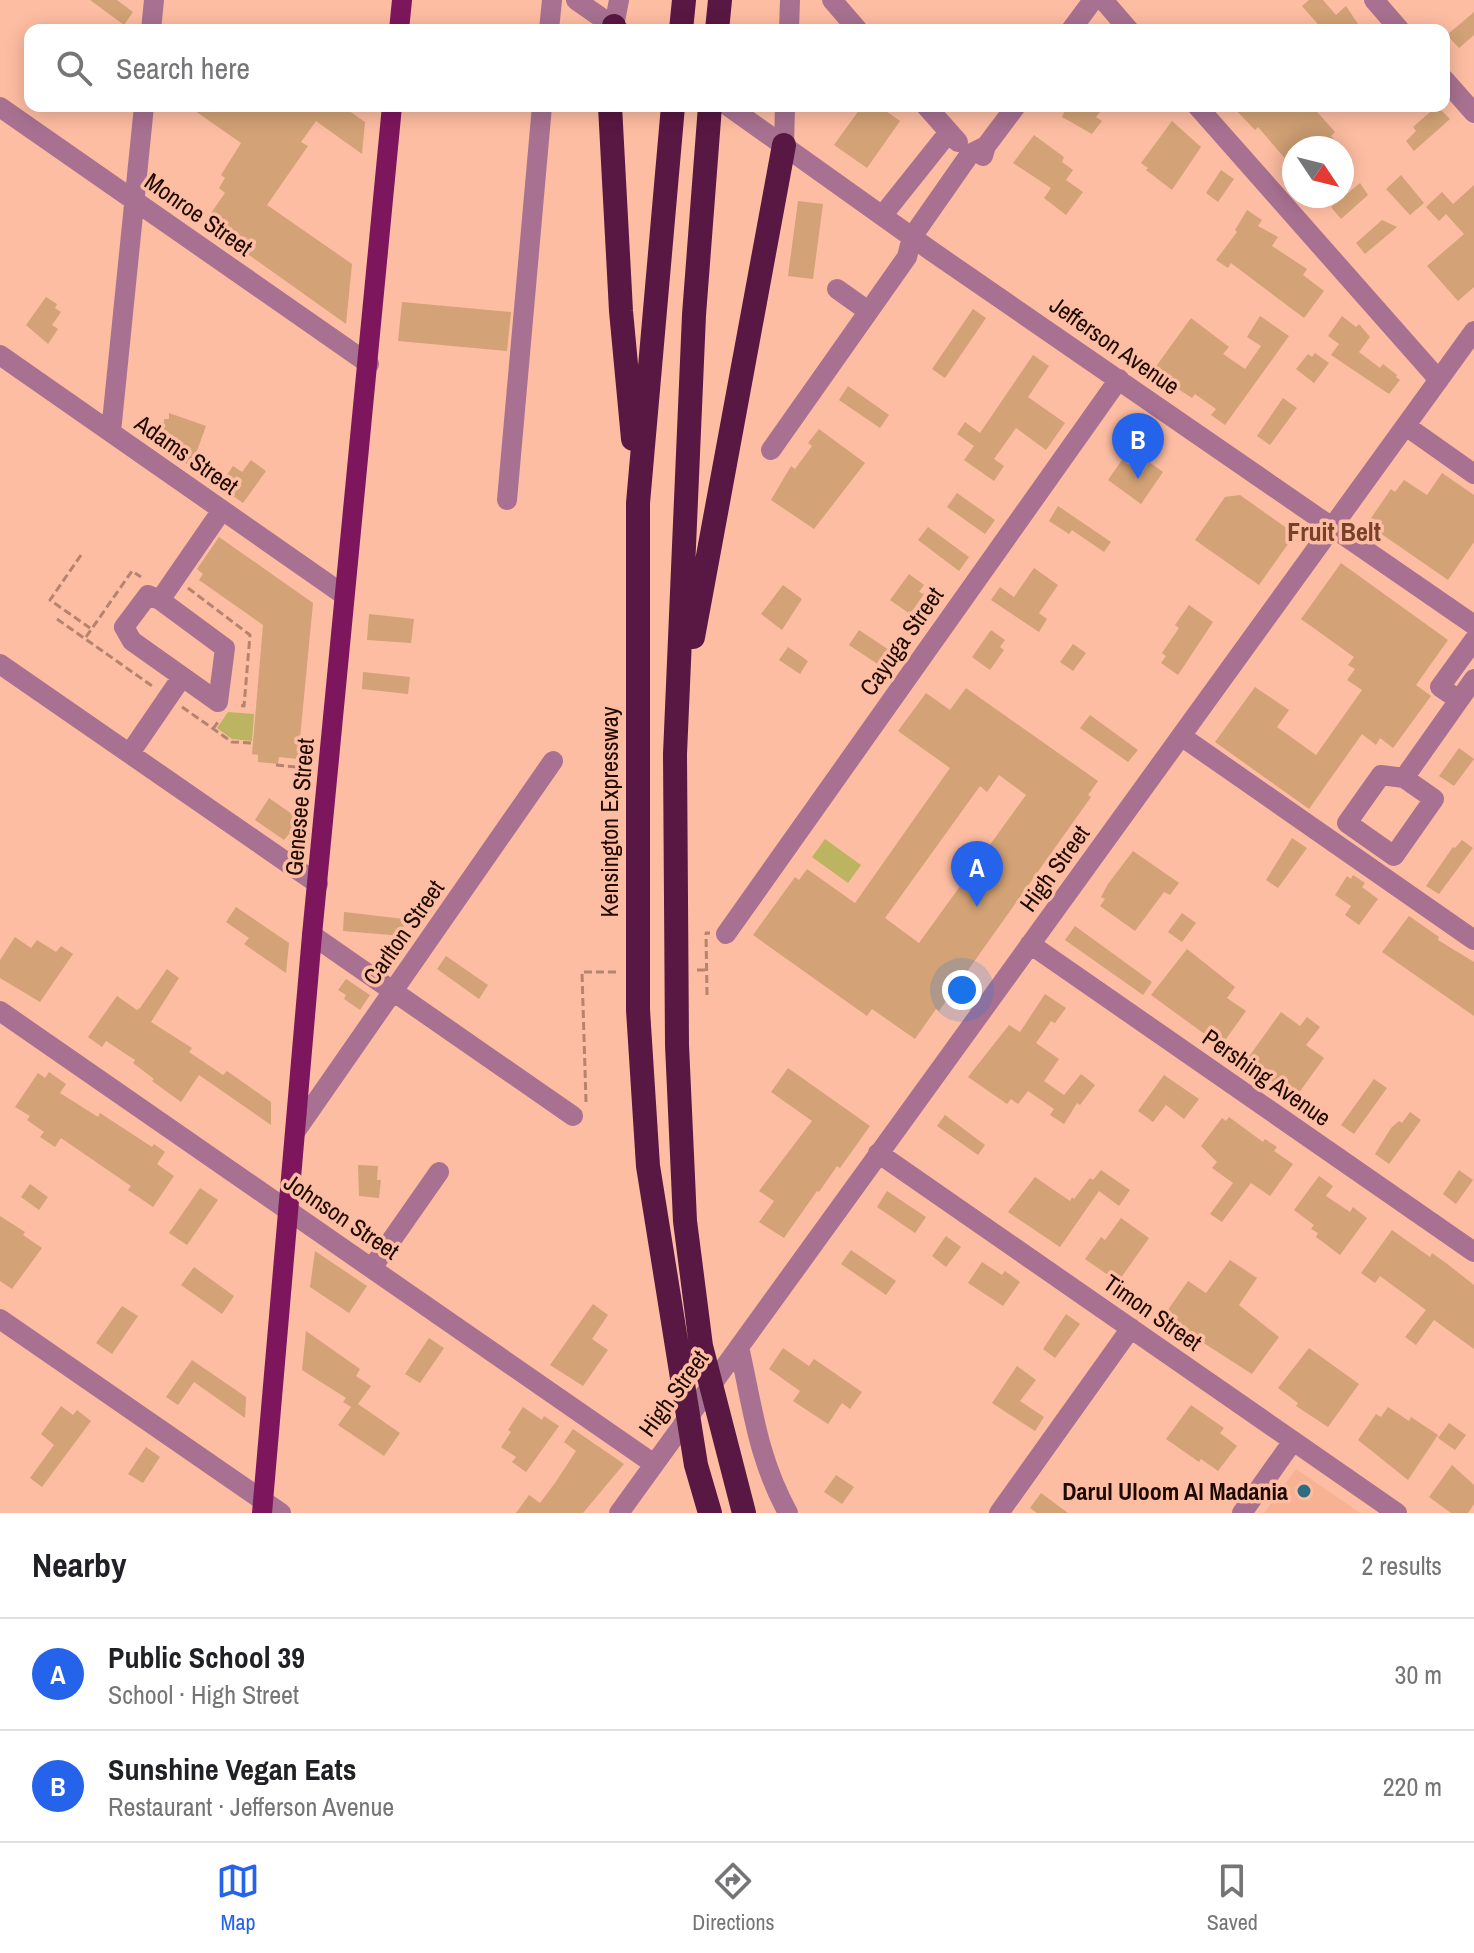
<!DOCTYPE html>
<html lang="en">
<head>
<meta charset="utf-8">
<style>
  :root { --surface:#fff; --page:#f2f2f2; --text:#202124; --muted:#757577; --line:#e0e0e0; --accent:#2563eb }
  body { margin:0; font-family:"Archivo Narrow",sans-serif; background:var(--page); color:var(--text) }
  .compass { position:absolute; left:1282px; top:136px; width:72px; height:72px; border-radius:50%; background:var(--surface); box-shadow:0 4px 20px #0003; rotate:125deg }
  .you { position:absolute; left:962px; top:990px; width:28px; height:28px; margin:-20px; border:6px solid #fff; border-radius:50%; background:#1a73e8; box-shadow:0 0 0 12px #1a73e833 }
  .badge { display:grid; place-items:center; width:52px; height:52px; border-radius:50%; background:var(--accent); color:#fff; font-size:26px; font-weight:700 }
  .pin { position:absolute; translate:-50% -66px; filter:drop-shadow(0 2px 4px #0008) }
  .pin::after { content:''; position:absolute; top:42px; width:28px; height:24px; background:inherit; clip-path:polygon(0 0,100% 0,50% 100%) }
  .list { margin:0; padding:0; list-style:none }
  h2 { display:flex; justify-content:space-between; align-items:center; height:104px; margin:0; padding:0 32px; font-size:34px }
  h2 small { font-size:26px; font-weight:400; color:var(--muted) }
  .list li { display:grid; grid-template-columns:52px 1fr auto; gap:24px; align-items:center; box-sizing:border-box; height:112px; padding:0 32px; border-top:2px solid var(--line) }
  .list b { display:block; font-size:30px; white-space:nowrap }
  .list p { margin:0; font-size:26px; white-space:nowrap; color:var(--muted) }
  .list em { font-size:26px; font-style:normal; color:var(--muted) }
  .icon { flex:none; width:44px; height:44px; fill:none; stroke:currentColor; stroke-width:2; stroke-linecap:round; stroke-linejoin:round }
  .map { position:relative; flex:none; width:1474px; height:1513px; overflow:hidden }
  .search { position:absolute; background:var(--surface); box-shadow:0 4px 20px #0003; left:24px; right:24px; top:24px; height:88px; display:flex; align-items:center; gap:20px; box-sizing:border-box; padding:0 28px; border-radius:16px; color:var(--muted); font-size:30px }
  .sheet { height:328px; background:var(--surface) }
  nav { display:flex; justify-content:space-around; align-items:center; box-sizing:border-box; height:112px; border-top:2px solid var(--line); background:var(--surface); font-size:22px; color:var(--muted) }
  nav a { display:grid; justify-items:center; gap:4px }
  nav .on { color:var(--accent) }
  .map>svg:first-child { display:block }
</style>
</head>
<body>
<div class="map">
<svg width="1474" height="1513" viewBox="0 0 1474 1513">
  <rect width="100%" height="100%" fill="#fdbda2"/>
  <!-- built -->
  <path fill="#f7b193" d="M1296,1469L1360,1513H1264Z"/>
  <!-- green -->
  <path fill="#bcb461" d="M228,712L254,714L252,741L232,739L217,728Z
    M825,839L861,865L848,883L812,857Z"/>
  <!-- building -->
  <path fill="#d3a276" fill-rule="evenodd" d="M90,0H117L133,12L124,25Z
    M1309,0H1323L1336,15L1346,6L1362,30H1323L1302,6Z
    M1474,12V35L1459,48L1447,35Z
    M188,106H342L365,122L362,154L316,121L301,142L308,146L267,205L352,264L346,324L204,223L225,193L219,188L225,178L221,175L241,143Z
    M862,106H879L900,121L867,168L834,145Z
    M1067,106H1105L1096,117L1102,121L1092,134L1062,117Z
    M1232,106H1312L1335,132L1331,136L1342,148H1294V169L1258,127L1255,130Z
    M1437,106L1450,119L1414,151L1406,141L1416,131L1413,127Z
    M1172,121L1201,147L1172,190L1146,170L1148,168L1141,163Z
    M1034,135L1064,157L1062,162L1073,170L1066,180L1083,192L1066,215L1044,198L1051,188L1013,163Z
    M1221,170L1234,179L1218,202L1206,193Z
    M1401,175L1424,203L1410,215L1386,189Z
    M1360,183L1368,195L1341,219L1331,207Z
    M1474,185V287L1458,301L1427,266L1464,234L1446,214L1439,221L1426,207L1442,192L1453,204Z
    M798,201L823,204L813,279L788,276Z
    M1247,210L1262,220L1258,226L1278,237L1272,246L1307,269L1303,275L1324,291L1304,318L1231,263L1228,268L1216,260L1237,232L1235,230Z
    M1382,220L1397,227L1365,254L1356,243Z
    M46,297L57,304L55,308L61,312L52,325L58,329L48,344L26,325Z
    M402,302L511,312L507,351L398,341Z
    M973,309L986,318L945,378L932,369Z
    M1260,316L1289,336L1225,425L1211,415L1216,409L1195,394L1192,398L1152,372L1191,318L1229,347L1223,354L1245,369L1261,346L1247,337Z
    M1342,316L1356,327L1359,324L1370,337L1359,352L1380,368L1383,364L1397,375L1396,377L1400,380L1389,394L1331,355L1339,344L1328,336Z
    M1315,353L1329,363L1314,383L1296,369L1308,354L1312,357Z
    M1033,355L1049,366L1028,397L1065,423L1046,450L1016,428L994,459L1004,466L994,481L964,460L974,446L957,434L965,422L980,433Z
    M848,386L889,415L880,428L839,400Z
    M1283,398L1297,408L1270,445L1257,436Z
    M169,413L206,426L191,467L177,457L179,452L164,441V419H169Z
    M819,429L865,463L814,529L771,500L791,466L795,469L812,446L808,443Z
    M251,460L266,471L243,503L219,486L233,466L242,472Z
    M1122,460L1142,473L1149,462L1163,472L1141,504L1108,480Z
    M1442,473L1474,495V542L1448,580L1367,524L1391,489L1395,492L1404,480L1427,495Z
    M957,493L995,520L985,534L947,507Z
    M1240,495L1295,534L1259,585L1195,540L1225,497Z
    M1058,506L1111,542L1104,552L1072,530L1069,534L1049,521Z
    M928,527L969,557L959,571L918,540Z
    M219,537L313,603L298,759L279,757L278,764L258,762V755L252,754L263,625L199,580L203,574L197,569Z
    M1341,563L1448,640L1416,685L1431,696L1393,748L1380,738L1376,745L1362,734L1309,809L1215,742L1255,687L1289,710L1277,727L1316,755L1362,690L1347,680L1355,669L1348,665L1354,657L1301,619Z
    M1034,568L1058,585L1039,613L1047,619L1039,632L991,600L1000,587L1014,597Z
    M909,574L924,585L919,592L924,594L910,614L890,600Z
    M783,585L802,599L782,630L761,614Z
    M1189,605L1213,622L1178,675L1161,663L1166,656L1162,653L1179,628L1175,625Z
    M369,614L414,619L411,643L367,640Z
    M859,630L895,654L885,669L849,645Z
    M991,630L1005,640L1000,647L1004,650L990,670L972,657Z
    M1073,644L1086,653L1073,671L1060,662Z
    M788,647L808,661L800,674L779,660Z
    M363,672L410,677L408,694L362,689Z
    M966,688L1098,781L1088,795L1091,797L939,1011L936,1009L915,1039L872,1009L867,1016L753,935L795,877L799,880L807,869L855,903L950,768L898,731L926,693L950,710ZM999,775L1026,795L919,943L885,918L980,786L987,792Z
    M1090,715L1138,750L1128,762L1080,728Z
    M1459,748L1474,759L1454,786L1439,776Z
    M269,798L302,821L293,834H289L284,840L255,820Z
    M1292,838L1307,848L1278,888L1266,880Z
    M1462,840L1473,848L1439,894L1426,886L1453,847L1455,848Z
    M1133,851L1179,883L1170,895L1164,892L1135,931L1100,906L1105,899L1101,897L1108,884Z
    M1353,875L1365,883L1362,887L1378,899L1359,925L1345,915L1351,906L1335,895L1347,876L1351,879Z
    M236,907L289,943L286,973L244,944L249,938L226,922Z
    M344,912L404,919L403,936L343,931Z
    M1182,913L1196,923L1182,942L1168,932Z
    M1409,916L1439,937L1438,940L1474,962V1016L1382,952Z
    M1075,926L1152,982L1143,995L1065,940Z
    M15,937L31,948L37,940L56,952L61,946L73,954L40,1002L0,978V960Z
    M1187,949L1235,987L1227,998L1246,1011L1221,1046L1151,995Z
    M446,956L488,985L479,999L437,969Z
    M167,969L179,978L151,1022L192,1048L189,1052L223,1075L227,1071L271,1102V1125L199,1075L181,1102L152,1081L154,1079L133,1063L135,1060L106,1041L102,1047L88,1037L117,996L137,1010L140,1008Z
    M346,979L370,995L360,1010L344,999L346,995L338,990Z
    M1045,994L1066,1008L1055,1023L1051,1021L1036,1043L1059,1059L1044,1081L1064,1095L1081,1074L1095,1085L1080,1105L1077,1103L1064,1124L1050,1115L1054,1109L1028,1091L1018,1104L1011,1099L1007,1104L968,1077L1009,1025L1020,1032Z
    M1281,1012L1300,1026L1307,1017L1320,1027L1306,1045L1324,1058L1298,1094L1280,1081L1277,1085L1245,1062Z
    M788,1068L870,1126L840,1168L837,1166L819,1192L817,1191L784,1238L759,1222L774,1201L759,1191L812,1121L771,1092Z
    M49,1072L66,1084L60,1093L98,1117L100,1113L152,1147L154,1144L165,1152L157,1164L174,1176L153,1207L128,1190L131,1186L61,1138L55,1147L40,1137L44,1132L27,1120L30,1116L15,1107L38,1073L45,1078Z
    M1164,1075L1199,1099L1184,1119L1166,1105L1153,1122L1138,1111Z
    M1374,1079L1387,1088L1354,1134L1341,1125Z
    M1410,1112L1421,1120L1389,1164L1375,1154L1391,1128L1399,1121L1402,1123Z
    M945,1115L985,1145L978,1155L937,1126Z
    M1229,1117L1263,1142L1265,1139L1277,1147L1274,1151L1293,1164L1270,1196L1251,1183L1222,1222L1210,1214L1233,1183L1212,1168L1217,1162L1201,1146L1222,1118L1226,1121Z
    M358,1165L378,1166L377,1180H381L379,1198L359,1196Z
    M1101,1170L1130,1190L1119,1206L1099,1191L1060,1247L1008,1212L1035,1177L1070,1201L1072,1197L1074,1199L1090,1178L1093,1180Z
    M1459,1170L1473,1180L1456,1204L1443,1194Z
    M1319,1176L1333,1186L1326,1196L1350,1212L1353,1207L1367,1218L1340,1255L1316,1237L1318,1233L1311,1229L1314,1225L1294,1210Z
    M30,1184L48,1197L39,1210L21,1197Z
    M200,1188L218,1200L187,1245L169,1233Z
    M887,1191L926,1217L915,1233L877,1207Z
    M0,1216L25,1232L23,1235L42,1248L12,1289L0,1281Z
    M1121,1218L1149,1238L1118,1282L1085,1259L1101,1237L1105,1240Z
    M1392,1230L1430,1257L1432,1253L1446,1263L1474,1285V1349L1434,1320L1416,1345L1405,1337L1426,1310L1380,1276L1375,1283L1361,1273Z
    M946,1236L961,1247L946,1267L932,1256Z
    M851,1250L896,1281L886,1295L841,1264Z
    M315,1251L367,1286L349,1313L310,1287Z
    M1230,1260L1257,1278L1239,1305L1279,1337L1252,1374L1163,1317L1188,1281L1206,1293Z
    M982,1262L1002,1275L1005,1271L1020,1282L1003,1306L968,1283Z
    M194,1267L234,1296L222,1314L181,1285Z
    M593,1304L608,1315L592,1339L608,1350L583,1386L550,1365Z
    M122,1306L138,1316L112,1354L96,1343Z
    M1066,1314L1080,1324L1055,1358L1043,1349Z
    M306,1331L360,1369L356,1376L371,1386L358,1404L400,1433L384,1456L338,1425L351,1407L343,1402L346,1398L302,1370Z
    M429,1338L444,1348L420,1383L405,1374Z
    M783,1348L809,1366L814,1359L862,1392L850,1409L842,1403L828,1424L793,1401L800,1391L769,1369Z
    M1309,1348L1359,1384L1328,1427L1296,1406L1298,1403L1278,1388Z
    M192,1360L246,1397L245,1418L194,1382L178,1405L166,1397Z
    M1017,1366L1036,1380L1020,1401L1044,1417L1035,1431L992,1403Z
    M1191,1405L1224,1428L1220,1433L1237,1446L1218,1471L1201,1459L1199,1462L1166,1439Z
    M61,1406L73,1415L77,1410L91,1421L42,1487L30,1478L54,1445L41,1434Z
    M523,1407L542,1420L544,1416L559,1426L526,1472L512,1462L516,1457L501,1447L511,1432L508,1430Z
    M1388,1407L1409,1421L1411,1417L1438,1435L1408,1480L1358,1440L1376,1414L1381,1417Z
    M1449,1423L1466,1435L1455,1450L1438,1438Z
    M573,1429L624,1464L583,1513H516L529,1495L540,1503L555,1483L576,1451L564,1442Z
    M146,1447L160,1457L143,1483L128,1474Z
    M1452,1465L1474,1485V1504L1468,1513H1451L1429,1497Z
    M836,1475L854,1487L842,1504L824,1492Z
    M1041,1493L1068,1513H1037L1030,1508Z"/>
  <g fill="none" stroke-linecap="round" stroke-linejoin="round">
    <!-- path -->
    <path stroke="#b5836e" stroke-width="3" stroke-dasharray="8 4" stroke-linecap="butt" d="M81,555L50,600L90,628
      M188,588L250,635L244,706L237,705
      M57,619L155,688
      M86,637L132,571L141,577
      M182,707L232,742L252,743
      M213,729L220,719
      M276,765L307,768
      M697,970H707
      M707,995L706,933H710
      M586,1102L582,972H617"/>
    <!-- minor -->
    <path stroke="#a87191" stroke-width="20" d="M576,0L619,30
      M832,0L858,30
      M1103,0L1129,30
      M1374,0L1400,30
      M614,26L619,0
      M151,30L154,0
      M549,30L552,0
      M789,30L790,0
      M1071,30L1093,0
      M1444,79L1474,113
      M728,106L930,250L1474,625
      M926,106L958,142
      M1197,106L1439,380
      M0,107L369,364
      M784,145L785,106
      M983,156L986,146L1016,106
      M882,216L949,132
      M837,289L868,311
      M0,355L344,595
      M1406,426L1474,474
      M111,432L144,106
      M771,450L907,257L912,237L970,154L986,146
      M507,500L542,106
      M148,595L160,600L225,648L218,702L132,641L124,627Z
      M160,600L222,510
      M0,664L318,884
      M1459,700L1440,687L1474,640
      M1181,736L1474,940
      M130,753L182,677
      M1381,775L1404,778L1434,799L1394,856L1347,823Z
      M1404,778L1474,679
      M726,934L1119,379
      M312,935L573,1116
      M1030,944L1474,1252
      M0,1011L654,1464
      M295,1132L553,761
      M878,1153L1397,1513
      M372,1268L439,1172
      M0,1319L281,1513
      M739,1347C753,1408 757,1456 788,1513
      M619,1513L1474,331
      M999,1513L1131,1328
      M1242,1513L1293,1441"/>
    <!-- major -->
    <path stroke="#7e165e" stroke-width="20" d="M399,30L402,0
      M262,1513L312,935L392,106"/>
    <!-- highway -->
    <path stroke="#591743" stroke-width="24" d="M614,30V26
      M681,30L684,0
      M717,30L720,0
      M610,106L621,311L633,439
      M673,106L638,503V1010L648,1166L696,1465L710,1513
      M710,106L694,315L675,754L677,1045L685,1221L701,1346L744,1513
      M693,637L784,145"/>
  </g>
  <!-- markers -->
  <circle fill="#2d6c81" stroke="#fdbda2" stroke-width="3" cx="1304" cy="1491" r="8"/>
  <g text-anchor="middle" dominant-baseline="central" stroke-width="7" stroke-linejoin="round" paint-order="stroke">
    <!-- street labels -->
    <g font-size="24" fill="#1f0a03" stroke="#fdbda2">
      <text transform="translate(199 214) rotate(35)">Monroe Street</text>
      <text transform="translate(1115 345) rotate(35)">Jefferson Avenue</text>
      <text transform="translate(187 454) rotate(35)">Adams Street</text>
      <text transform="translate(901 641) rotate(-55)">Cayuga Street</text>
      <text transform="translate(299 807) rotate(-85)">Genesee Street</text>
      <text transform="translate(609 812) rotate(-90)">Kensington Expressway</text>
      <text transform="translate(1054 868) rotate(-54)">High Street</text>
      <text transform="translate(403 932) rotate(-55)">Carlton Street</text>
      <text transform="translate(1267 1077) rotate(35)">Pershing Avenue</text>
      <text transform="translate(342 1216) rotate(34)">Johnson Street</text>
      <text transform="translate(1153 1312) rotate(35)">Timon Street</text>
      <text transform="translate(673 1393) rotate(-54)">High Street</text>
    </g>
    <!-- poi labels -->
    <g font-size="24" font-weight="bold" fill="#1f0a03" stroke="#fdbda2" text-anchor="end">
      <text x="1288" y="1491">Darul Uloom Al Madania</text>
    </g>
    <!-- neighbourhood labels -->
    <g font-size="26" font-weight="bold" fill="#77412a" stroke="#fdbda2">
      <text x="1334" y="531">Fruit Belt</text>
    </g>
  </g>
</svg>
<svg class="compass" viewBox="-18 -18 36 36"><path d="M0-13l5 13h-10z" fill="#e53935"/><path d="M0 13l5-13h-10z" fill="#757577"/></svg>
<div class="you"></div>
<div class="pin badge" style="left:977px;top:907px">A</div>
<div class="pin badge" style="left:1138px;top:479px">B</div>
<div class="search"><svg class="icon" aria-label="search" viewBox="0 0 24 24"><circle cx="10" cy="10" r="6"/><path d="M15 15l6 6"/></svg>Search here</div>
</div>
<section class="sheet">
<h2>Nearby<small>2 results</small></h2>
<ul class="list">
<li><span class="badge">A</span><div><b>Public School 39</b><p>School · High Street</p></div><em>30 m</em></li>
<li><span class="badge">B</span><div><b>Sunshine Vegan Eats</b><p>Restaurant · Jefferson Avenue</p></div><em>220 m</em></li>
</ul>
</section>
<nav>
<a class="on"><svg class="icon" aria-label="map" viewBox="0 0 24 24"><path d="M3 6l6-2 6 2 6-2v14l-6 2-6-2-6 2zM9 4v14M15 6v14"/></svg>Map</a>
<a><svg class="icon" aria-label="directions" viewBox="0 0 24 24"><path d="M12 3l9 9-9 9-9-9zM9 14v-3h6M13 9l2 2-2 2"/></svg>Directions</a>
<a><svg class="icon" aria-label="saved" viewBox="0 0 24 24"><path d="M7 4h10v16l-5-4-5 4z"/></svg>Saved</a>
</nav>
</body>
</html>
